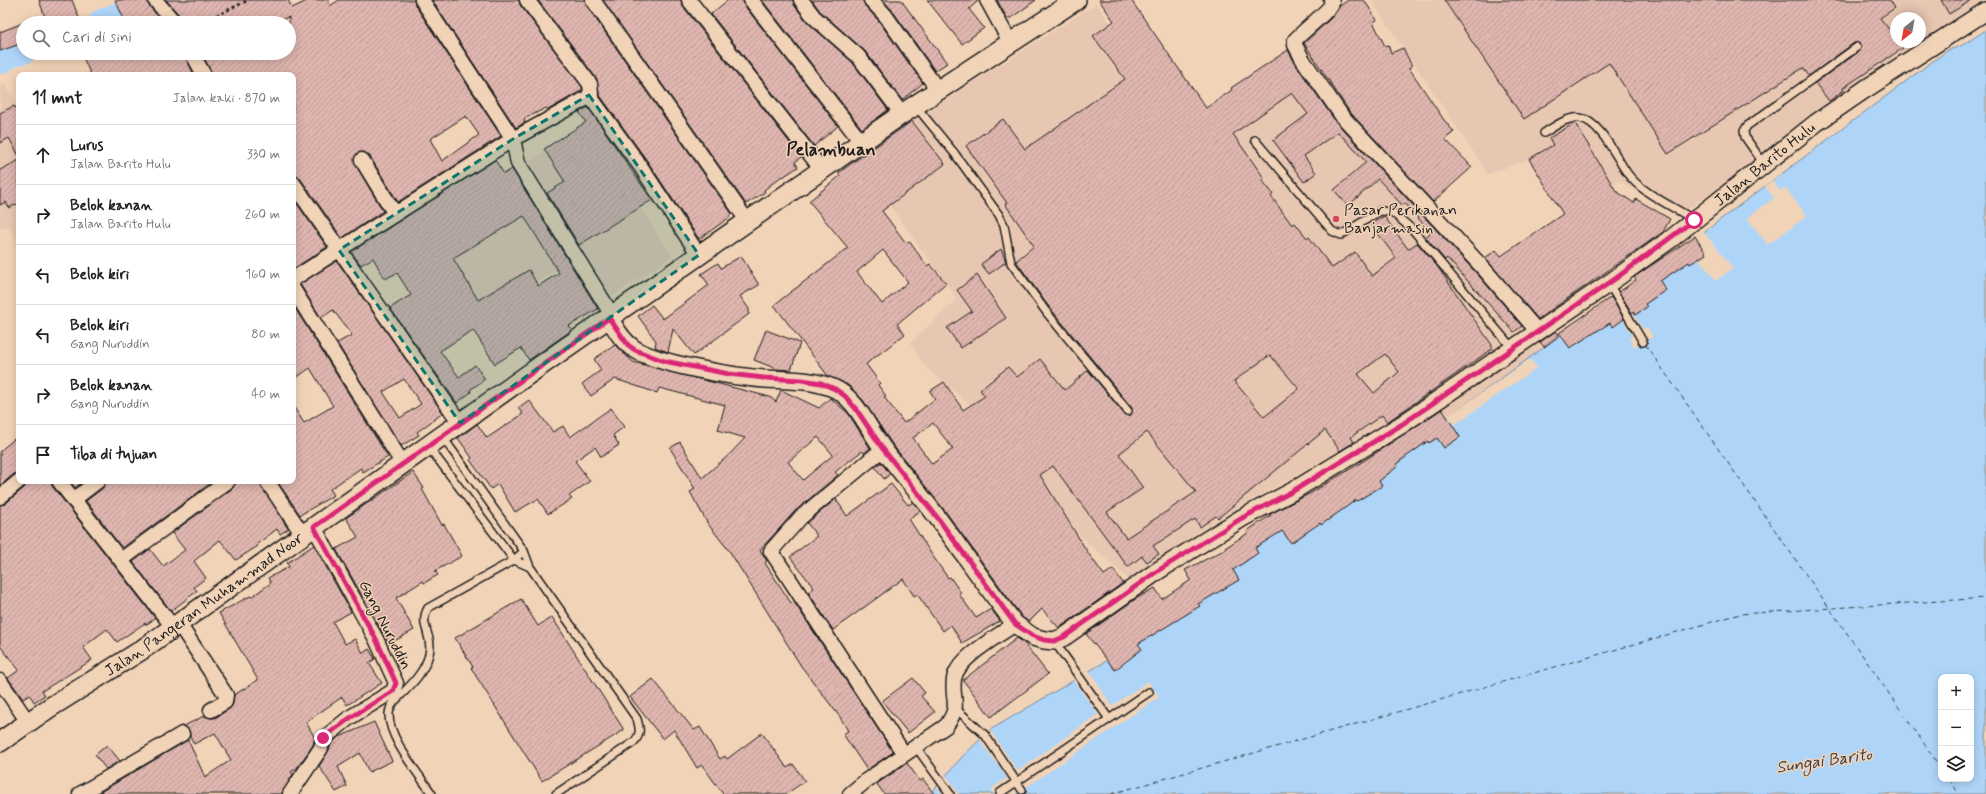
<!DOCTYPE html>
<html lang="id">
<head>
<meta charset="utf-8">
<style>
  :root { --surface:#fff; --page:#f6f6f6; --text:#222; --muted:#767676; --line:#e0e0e0 }
  body { margin:0; font-family:Mynerve,sans-serif; background:var(--page); color:var(--text) }
  .controls { position:absolute; right:12px; bottom:12px; display:grid; overflow:hidden; border-radius:8px; box-shadow:0 2px 10px #0003 }
  .controls button { width:36px; height:36px; display:grid; place-items:center; padding:0; border:0; border-bottom:1px solid var(--line); background:var(--surface); color:var(--text); font:20px sans-serif }
  .compass { position:absolute; left:1890px; top:12px; width:36px; height:36px; border-radius:50%; background:var(--surface); box-shadow:0 2px 10px #0003; rotate:211deg }
  .stop { position:absolute; width:12px; height:12px; margin:-9px; border:3px solid #db2777; border-radius:50%; background:#fff }
  .stop.end { background:#db2777; border-color:#fff; box-shadow:0 1px 4px #0008 }
  .list { margin:0; padding:0; list-style:none }
  h2 { display:flex; justify-content:space-between; align-items:center; height:52px; margin:0; padding:0 16px; font-size:17px }
  h2 small { font-size:13px; font-weight:400; color:var(--muted) }
  .list li { display:grid; grid-template-columns:26px 1fr auto; gap:12px; align-items:center; box-sizing:border-box; height:60px; padding:0 16px; border-top:1px solid var(--line) }
  .list b { display:block; font-size:15px; white-space:nowrap }
  .list p { margin:0; font-size:13px; white-space:nowrap; color:var(--muted) }
  .list em { font-size:13px; font-style:normal; color:var(--muted) }
  .icon { flex:none; width:22px; height:22px; fill:none; stroke:currentColor; stroke-width:2; stroke-linecap:round; stroke-linejoin:round }
  .map { position:relative; flex:none; width:1986px; height:794px; overflow:hidden }
  .search { position:absolute; background:var(--surface); box-shadow:0 2px 10px #0003; left:16px; top:16px; width:280px; height:44px; display:flex; align-items:center; gap:10px; box-sizing:border-box; padding:0 14px; border-radius:22px; color:var(--muted); font-size:15px }
  .panel { position:absolute; background:var(--surface); box-shadow:0 2px 10px #0003; left:16px; top:72px; width:280px; height:412px; border-radius:8px }
  .map>svg:first-child { display:block }
</style>
</head>
<body>
<div class="map">
<svg width="1986" height="794" viewBox="0 0 1986 794">
  <defs>
    <pattern id="building-hatch" width="6" height="6" patternUnits="userSpaceOnUse"><rect width="6" height="6" fill="#dfb5af"/><path d="M-1 1l2-2M0 6l6-6M5 7l2-2" fill="none" stroke="#bf9b96"/></pattern>
  </defs>
  <rect width="100%" height="100%" fill="#f1d3b7"/>
  <filter id="ink" filterUnits="userSpaceOnUse"><feTurbulence type="fractalNoise" baseFrequency=".025" numOctaves="2"/><feDisplacementMap in="SourceGraphic" scale="8" xChannelSelector="R" yChannelSelector="G"/><feConvolveMatrix kernelMatrix="1 2 1 2 8 2 1 2 1" color-interpolation-filters="sRGB"/></filter>
  <g filter="url(#ink)">
    <!-- built -->
    <path fill="#e8c7b2" fill-rule="evenodd" d="M1371,0H1980V1L1678,216L1619,181L1571,201L1539,155L1488,174ZM1896,18H1920V42H1896Z
      M1096,4L1147,71L1195,148L1297,65L1345,128L1529,329L1542,350L1410,456L1391,431L1342,449L1215,521L1128,579L1080,535L999,430L927,368L910,343L957,299L867,174L921,133L913,118L926,112Z
      M5,84L19,109V244L8,226L0,229V86Z
      M587,127L672,256L610,298L523,164Z
      M528,176L579,256L463,328L409,239Z"/>
    <!-- water -->
    <path fill="#aed5f8" stroke="#748ba0" fill-rule="evenodd" d="M1986,30V794H930L961,758L990,730L1130,647L1279,529L1402,450L1611,299L1686,248L1717,222L1948,50L1961,46ZM1941,677H1971V779H1941Z"/>
    <!-- pier -->
    <path fill="#f1d3b7" d="M1772,181L1780,191L1785,187L1807,216L1768,245L1747,218L1774,198L1765,186Z
      M1703,231L1733,268L1716,281L1687,244Z
      M1621,293L1643,329L1647,327L1653,337L1634,347L1629,338L1632,335L1611,299Z
      M1530,359L1537,368L1454,425L1448,416Z
      M1089,670L1112,706L1148,681L1159,697L1016,794H994L991,789L1007,778L980,741L990,730L1018,771L1098,714L1073,680Z
      M946,775L959,794H942L937,787Z"/>
    <g fill="none" stroke-linecap="round" stroke-linejoin="round">
      <!-- river -->
      <path stroke="#aed5f8" stroke-width="28" d="M102,23L155,0
        M0,60L13,52L23,50"/>
      <!-- ferry -->
      <path stroke="#394148" stroke-width="1" stroke-dasharray="5 4" stroke-linecap="butt" d="M1645,344L1941,768
        M1949,779L1959,794
        M1111,794L1740,614L1986,598"/>
    </g>
    <!-- building -->
    <path fill="url(#building-hatch)" stroke="#1c1c1c" fill-rule="evenodd" d="M39,0H72L81,23H47Z
      M115,0H147L149,6L164,23H126Z
      M166,0H288L292,8L309,0H328L330,6L339,0H414L415,5L501,136L398,202L369,155L362,152L357,153L354,160L355,164L383,211L342,238L300,178L293,175V75H212L202,53H289V17L273,23H183L181,17ZM466,116L479,135L442,161L430,139Z
      M432,0H519L520,5L582,87V90L548,110L546,108L524,119L525,122L516,128Z
      M538,0H585L586,5L732,214L729,216L730,217L699,239L648,162L599,94L597,79Z
      M603,0H681L682,5L801,157L795,162L798,167L783,177L782,176L764,190L765,192L746,204Z
      M728,0H743L744,5L838,126L814,146L711,14Z
      M762,0H793L794,5L808,23L852,62L888,110L862,129Z
      M812,0H863L865,6L878,20L923,83L902,100L865,51L820,11Z
      M883,0H901L947,63L935,71L892,10Z
      M927,0H979L969,9L984,28L962,44Z
      M997,0H1036L1011,18H1007Z
      M1099,0H1131L1206,108L1232,90L1231,88L1288,50L1296,65L1336,122L1479,276L1522,326L1514,332L1447,258L1445,260L1425,237L1431,233L1405,203L1402,205L1378,179L1348,206L1334,190L1366,162L1338,132L1304,156L1316,173L1304,182L1273,140L1308,114L1292,93L1233,134L1264,178L1262,180L1273,194L1271,196L1292,225L1295,223L1307,238L1309,237L1332,268L1355,252L1372,276L1396,258L1371,224L1384,216L1408,249L1417,243L1437,266L1492,345V349L1387,422L1382,415L1351,437L1354,442L1340,451L1325,430L1218,518L1216,516L1200,527L1195,519L1153,546L1159,554L1147,562L1142,556L1128,567L1053,466L1040,475L1088,553L1104,575L1113,569L1123,583L1059,628L1042,609L1029,622L1022,617L945,511L892,444L863,400L848,385L828,376L774,305L848,248L809,201L840,176L838,173L912,121L945,164L882,211L906,243L909,241L927,266L930,264L946,283L897,324L905,334L866,364L880,383L878,385L886,396L884,397L904,423L935,399L930,391L944,382L963,410L985,396L980,390L1008,367L1017,377L1040,359L1065,390L1088,370L1124,414L1128,416L1131,415L1132,408L1046,303L1016,261L1034,246L1005,204L1007,203L966,146L1003,119L1025,149L1125,79L1093,36L1114,21ZM883,250L908,282L882,304L857,272ZM1385,354L1399,372L1374,393L1358,374ZM1270,355L1299,389L1264,417L1234,381ZM933,423L953,449L932,464L913,438ZM1147,432L1196,492L1126,538L1107,512L1143,488L1119,454Z
      M1348,0H1364L1377,20L1373,22L1385,46L1388,45L1391,53L1403,48L1412,66L1409,68L1444,120L1454,132L1445,139L1472,167L1433,202L1349,111L1304,43L1332,17L1340,6Z
      M1444,0H1890L1895,8L1880,18L1896,38V42H1899L1903,48L1843,88L1844,90L1829,101L1815,83L1860,51L1861,44L1859,42L1854,43L1809,76L1803,68L1668,154L1609,63L1524,119Z
      M1941,0H1972L1949,14Z
      M23,23V43L0,51V32Z
      M81,53H184L194,75H91Z
      M14,106L15,108L19,106V156L9,138L0,143V113Z
      M588,107L652,200L579,245L547,193L565,182L544,149L586,122L579,112Z
      M1575,123L1616,191L1634,203L1636,199L1670,219L1663,232L1538,319L1485,258L1496,250L1501,256L1563,214L1529,159L1553,145L1549,138Z
      M19,160V203L9,208L6,202L0,205V170Z
      M495,160L504,174L512,169L598,309L569,326L572,330L529,360L521,348L495,364L473,330L440,351L459,377L475,365L485,379L470,390L471,392L457,403L390,308L411,295L397,273L385,279L373,258L361,265L351,252ZM524,216L559,273L538,286L529,270L478,300L453,258Z
      M293,198L327,247L293,269Z
      M1695,236L1706,254L1690,264L1689,262L1660,281L1666,290L1645,304L1647,307L1635,315L1634,312L1632,313L1619,292L1636,280L1634,277Z
      M1001,249L1006,262L989,274L981,264Z
      M741,256L759,285L740,296L749,309V314L694,355L673,329L668,352L655,347L656,341L638,316L652,305L663,319L709,285L701,274L718,263L721,268Z
      M337,261L443,413L417,432L419,435L401,446L337,343L352,335L333,310L321,318L300,284ZM404,379L421,404L400,418L383,392Z
      M977,275L1006,318L961,348L947,328L972,311L957,290Z
      M1611,297L1624,319L1613,327L1610,323L1570,348L1559,333Z
      M293,305L388,457L363,472L361,468L330,489L334,495L300,515L277,481H293V406L304,423L333,406L310,368L293,380Z
      M766,330L800,343L791,370L777,369L754,360Z
      M1556,331L1559,335L1544,347L1540,342Z
      M615,345L633,362L770,397L776,402L781,390L819,408L830,398L848,413L870,448L864,453L862,451L835,472L838,475L795,511L760,550L767,561L765,563L791,603L794,602L893,752L867,770L843,734L848,731L840,717L801,666L730,552L708,524L690,492L695,489L670,448L680,442L702,478L729,455L745,438L718,430L725,405L659,388L657,393L615,379L591,396L582,384L601,370L594,359ZM818,437L833,455L803,480L788,462Z
      M529,400L553,432L563,426L570,437L611,408L624,427L613,435L619,445L601,457L595,447L575,461L590,481L569,496L572,499L548,514L538,499L515,512L498,484L491,489L470,460L472,458L458,438L477,424L487,438L523,414L518,408Z
      M1442,409L1460,437L1444,448L1437,438L1429,443L1428,441L1396,464L1398,466L1379,481L1382,486L1357,501L1356,500L1321,525L1320,523L1291,543L1282,531L1255,548L1258,553L1233,570L1239,580L1198,604L1200,606L1138,644L1142,649L1115,670L1086,634L1134,600L1155,588L1162,599L1191,580L1185,570L1226,549L1225,548L1248,533L1247,531L1271,515L1270,514L1311,493L1365,460Z
      M19,435V473L14,474L0,486V451Z
      M881,462L890,474L884,479L875,467Z
      M413,472L424,488L422,489L442,525L444,524L462,556L435,571L438,575L424,583L423,581L396,598L414,630L389,644L336,549L358,537L346,518Z
      M27,481H51L52,486L67,505L155,618L146,625L145,623L117,642L107,629L83,647L92,660L42,691L45,695L34,702L30,695L23,699L8,678L19,670L0,646V505L5,504L24,488Z
      M70,481H84L75,488Z
      M106,481H214L122,548L86,501L103,488Z
      M236,481H259L288,529L280,534L277,529L257,544L258,546L236,560L220,540L194,561L206,578L194,587L197,591L171,611L133,562L150,549L163,566L185,550L172,533L233,488Z
      M891,484L908,505L913,502L920,511L909,519L932,555L948,578L950,577L961,593L959,594L976,618L991,609L1000,621L962,643L951,625L943,631L917,594L914,596L903,579L833,630L808,592L814,588L790,557L817,536L807,523L836,499L847,516Z
      M314,545L351,612L333,622L345,644L355,639L363,653L369,649L375,659L369,663L382,683L347,705L342,697L306,722L315,738L313,745L297,768L291,772L293,774L282,794H97L188,740L205,777L231,760L215,733L194,744L190,736L189,730L184,726L204,716L211,718H215L229,709L233,704L234,695L258,680L219,613L250,596L251,597L271,583L268,578L289,567L287,563Z
      M521,599L538,626L552,617L624,730L542,781L471,668L473,667L455,638Z
      M1017,638L1024,643L1048,674L991,717L963,680Z
      M913,678L925,693L921,696L935,712L908,733L882,701Z
      M653,679L694,730L700,727L720,759L725,756L727,759L762,733L787,768L793,764L805,781L786,794H723L702,765L697,768L674,730L663,739L630,697Z
      M374,722L392,761L369,772L360,753L338,767L347,786L336,792L319,766L328,752L331,744L337,738Z
      M107,745L120,761L106,769L95,755Z
      M907,763L920,781L923,779L934,794H884L877,784Z"/>
    <g fill="none" stroke-linecap="round" stroke-linejoin="round">
      <defs>
        <path id="service" d="M915,105L955,154L999,215L1004,225L1011,263L1047,313L1128,411
          M1544,133C1554,127 1568,116 1580,118C1600,121 1616,157 1627,173C1641,193 1673,206 1694,220
          M1255,140L1332,231L1341,235L1380,211L1392,212L1413,230L1513,349
          M1764,164L1745,137L1744,131L1747,126L1857,47
          M1609,284L1643,342
          M442,436L524,551L530,567L637,719C640,729 641,734 634,742L556,794
          M428,446L514,560L530,567
          M1054,641L1109,719
          M955,708L985,735L1022,790
          M916,747L950,794
          M1000,793L1149,692
          M432,794C419,774 388,738 389,714C389,709 393,702 397,699C410,686 425,672 429,654C434,636 418,625 428,608L514,560L524,551"/>
        <path id="minor" d="M155,0L175,23
          M422,0L513,139L518,163L612,315
          M593,0L748,222
          M689,0L823,171
          M751,0L862,143
          M801,0L814,17L858,56L902,114
          M871,0L885,15L938,90
          M987,0L1010,42
          M1331,0L1332,3C1330,10 1302,32 1295,40V45L1303,60L1342,116L1485,270L1538,332
          M192,53L204,75
          M589,95L641,167L699,255
          M362,160L395,214
          M293,183L460,423
          M293,279L513,139L587,98L591,93L590,84L527,0
          M293,289L403,464
          M883,449L801,517L771,551L904,754
          M59,481L173,627
          M267,481L303,535
          M0,497L19,481
          M73,500L98,481
          M121,560L228,481
          M179,624L226,695L225,702L211,710
          M0,681L28,722
          M80,794L182,734
          M290,794L321,748L323,739L349,718L393,691L396,683L376,639L314,527
          M850,794L867,780L946,726C962,704 951,701 954,679C957,658 998,636 1015,624"/>
        <g id="tertiary">
          <path id="s1" d="M609,318C616,329 622,341 633,348C655,364 736,377 765,379C788,380 811,379 833,388C857,398 869,431 884,450C901,473 920,494 937,517C963,552 988,589 1015,624L1033,637L1044,640L1054,641L1064,637L1159,570L1242,518L1293,491L1401,425L1615,279L1672,238L1816,123L1864,90L1986,11"/>
        </g>
        <g id="secondary">
          <path id="s2" d="M0,742L49,708L140,651L564,349L902,114L1076,0"/>
        </g>
      </defs>
      <!-- service casing -->
      <use href="#service" stroke="#1c1c1c" stroke-width="10"/>
      <!-- minor casing -->
      <use href="#minor" stroke="#1c1c1c" stroke-width="17"/>
      <!-- tertiary casing -->
      <use href="#tertiary" stroke="#1c1c1c" stroke-width="20"/>
      <!-- secondary casing -->
      <use href="#secondary" stroke="#1c1c1c" stroke-width="22"/>
      <!-- path -->
      <path stroke="#1c1c1c" stroke-width="2.5" stroke-dasharray="3 3" stroke-linecap="butt" d="M200,23L249,0"/>
      <!-- service -->
      <use href="#service" stroke="#f1d3b7" stroke-width="7"/>
      <!-- minor -->
      <use href="#minor" stroke="#f1d3b7" stroke-width="14"/>
      <!-- tertiary -->
      <use href="#tertiary" stroke="#f1d3b7" stroke-width="17"/>
      <!-- secondary -->
      <use href="#secondary" stroke="#f1d3b7" stroke-width="19"/>
    </g>
  </g>
  <g fill="none" stroke-linecap="round" stroke-linejoin="round" filter="url(#ink)">
    <!-- route -->
    <path stroke="#db2777" stroke-width="5" d="M323,738L350,718L393,691L396,683L376,639L314,527L609,318L628,345L635,350L664,361L729,374L764,378L802,380L821,383L835,389L845,396L856,409L883,449L937,517L1015,624L1033,636L1044,640L1054,641L1064,637L1159,570L1242,518L1293,491L1401,425L1615,279L1694,220"/>
  </g>
  <!-- marked area -->
  <path fill="#0f766e" fill-opacity="0.2" stroke="#0f766e" stroke-width="3" stroke-dasharray="8 5" stroke-linejoin="round" d="M589,95L699,255L460,423L339,250L513,139Z"/>
  <!-- markers -->
  <circle fill="#d1495b" stroke="#f1d3b7" stroke-width="1.5" cx="1336" cy="219" r="4"/>
  <g text-anchor="middle" dominant-baseline="central" stroke-width="3" stroke-linejoin="round" paint-order="stroke">
    <!-- street labels -->
    <g font-size="16" fill="#1c1c1c" stroke="#f1d3b7">
      <text stroke="none"><textPath href="#s1" startOffset="1444">Jalan Barito Hulu</textPath></text>
      <text stroke="none"><textPath href="#s2" startOffset="246">Jalan Pangeran Muhammad Noor</textPath></text>
      <text transform="translate(385 625) rotate(63)">Gang Nuruddin</text>
    </g>
    <!-- poi labels -->
    <g font-size="16" fill="#1c1c1c" stroke="#f1d3b7" text-anchor="start">
      <text x="1344" y="210">Pasar Perikanan<tspan x="1344" dy="18">Banjarmasin</tspan></text>
    </g>
    <!-- water labels -->
    <g font-size="17" font-style="italic" fill="#394148" stroke="#f1d3b7">
      <text transform="translate(1824 761) rotate(-8)">Sungai Barito</text>
    </g>
    <!-- quarter labels -->
    <g font-size="18" font-weight="bold" fill="#1c1c1c" stroke="#f1d3b7">
      <text x="831" y="150">Pelambuan</text>
    </g>
  </g>
</svg>
<div class="controls">
<button>+</button>
<button>−</button>
<button><svg class="icon" aria-label="layers" viewBox="0 0 24 24"><path d="M12 4l9 5-9 5-9-5zM3 14l9 5 9-5"/></svg></button>
</div>
<svg class="compass" viewBox="-18 -18 36 36"><path d="M0-13l5 13h-10z" fill="#e53935"/><path d="M0 13l5-13h-10z" fill="#767676"/></svg>
<div class="stop" style="left:1694px;top:220px"></div>
<div class="stop end" style="left:323px;top:738px"></div>
<div class="search"><svg class="icon" aria-label="search" viewBox="0 0 24 24"><circle cx="10" cy="10" r="6"/><path d="M15 15l6 6"/></svg>Cari di sini</div>
<section class="panel">
<h2>11 mnt<small>Jalan kaki · 870 m</small></h2>
<ul class="list">
<li><svg class="icon" aria-label="ahead" viewBox="0 0 24 24"><path d="M12 20V5M6 11l6-6 6 6"/></svg><div><b>Lurus</b><p>Jalan Barito Hulu</p></div><em>330 m</em></li>
<li><svg class="icon" aria-label="right" viewBox="0 0 24 24"><path d="M7 20v-9h11M14 6l5 5-5 5"/></svg><div><b>Belok kanan</b><p>Jalan Barito Hulu</p></div><em>260 m</em></li>
<li><svg class="icon" aria-label="left" viewBox="0 0 24 24"><path d="M17 20v-9H6M10 6l-5 5 5 5"/></svg><div><b>Belok kiri</b></div><em>160 m</em></li>
<li><svg class="icon" aria-label="left" viewBox="0 0 24 24"><path d="M17 20v-9H6M10 6l-5 5 5 5"/></svg><div><b>Belok kiri</b><p>Gang Nuruddin</p></div><em>80 m</em></li>
<li><svg class="icon" aria-label="right" viewBox="0 0 24 24"><path d="M7 20v-9h11M14 6l5 5-5 5"/></svg><div><b>Belok kanan</b><p>Gang Nuruddin</p></div><em>40 m</em></li>
<li><svg class="icon" aria-label="arrive" viewBox="0 0 24 24"><path d="M6 21V4h12l-3 4 3 4H6"/></svg><div><b>Tiba di tujuan</b></div></li>
</ul>
</section>
</div>
</body>
</html>
